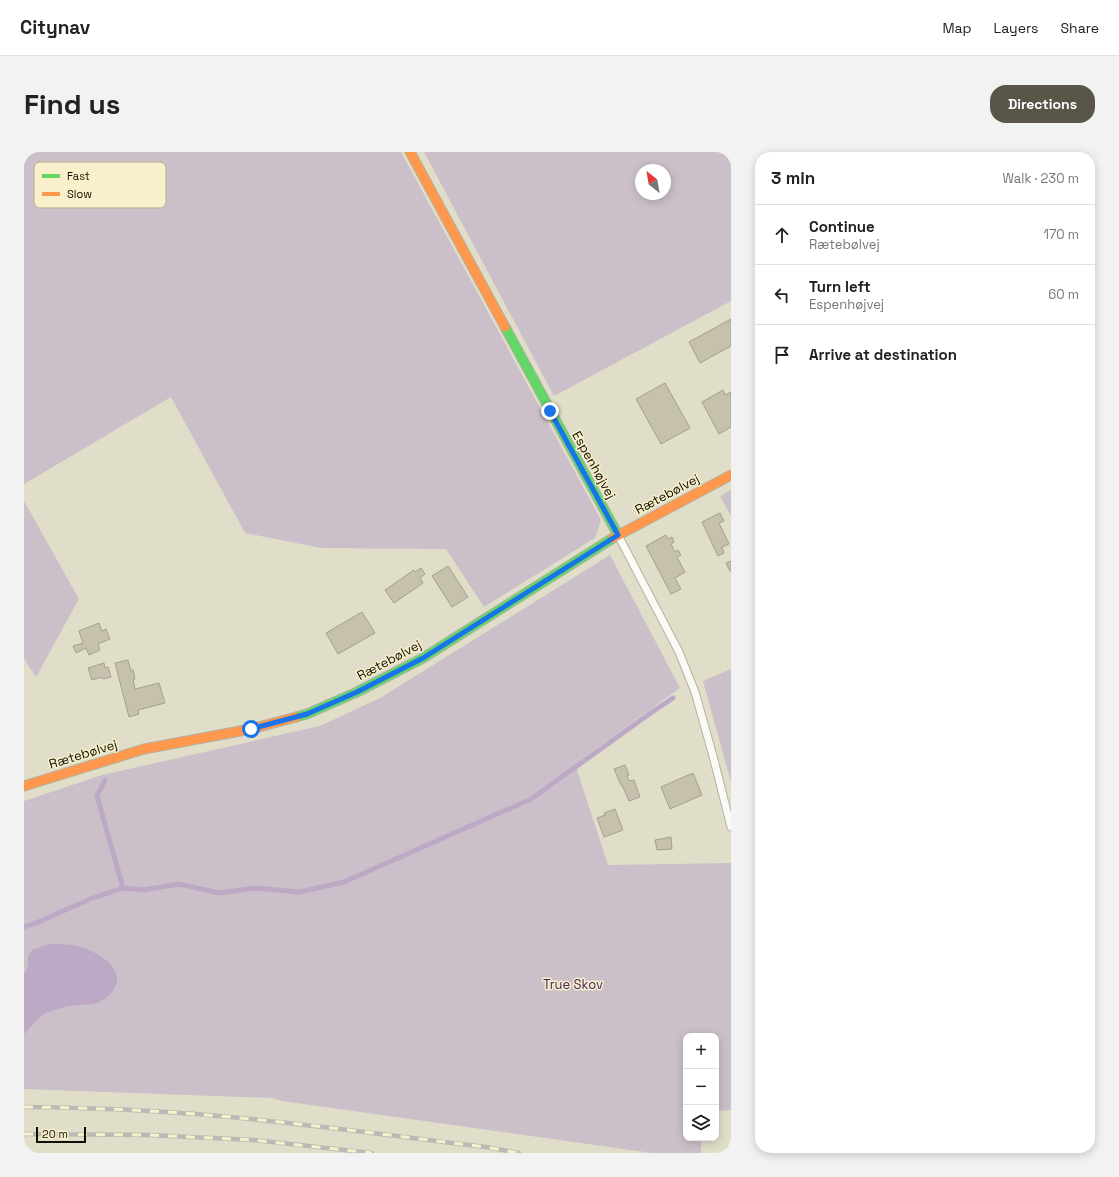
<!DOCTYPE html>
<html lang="en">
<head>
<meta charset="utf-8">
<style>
  :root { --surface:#fff; --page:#f2f2f2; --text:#222; --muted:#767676; --line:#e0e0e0; --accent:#595648 }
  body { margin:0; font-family:"Space Grotesk",sans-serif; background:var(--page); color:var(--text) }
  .controls { position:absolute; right:12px; bottom:12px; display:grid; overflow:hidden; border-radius:8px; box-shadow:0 2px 10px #0003 }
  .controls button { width:36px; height:36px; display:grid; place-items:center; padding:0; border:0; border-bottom:1px solid var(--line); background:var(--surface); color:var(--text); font:20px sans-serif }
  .compass { position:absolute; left:611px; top:12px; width:36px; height:36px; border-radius:50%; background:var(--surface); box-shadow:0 2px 10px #0003; rotate:329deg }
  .scale { position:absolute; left:12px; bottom:10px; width:50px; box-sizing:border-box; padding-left:4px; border:2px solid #110e03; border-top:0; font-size:11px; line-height:14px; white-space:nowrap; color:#110e03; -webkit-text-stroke:3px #f8f0cb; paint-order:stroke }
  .stop { position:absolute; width:12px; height:12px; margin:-9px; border:3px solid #1a73e8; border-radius:50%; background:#fff }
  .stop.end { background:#1a73e8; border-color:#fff; box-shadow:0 1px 4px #0008 }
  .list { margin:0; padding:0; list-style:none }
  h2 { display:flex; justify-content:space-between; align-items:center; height:52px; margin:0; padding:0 16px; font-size:17px }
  h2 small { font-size:13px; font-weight:400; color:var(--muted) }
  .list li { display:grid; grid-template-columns:26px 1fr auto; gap:12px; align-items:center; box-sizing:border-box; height:60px; padding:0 16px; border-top:1px solid var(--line) }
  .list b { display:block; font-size:15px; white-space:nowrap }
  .list p { margin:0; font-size:13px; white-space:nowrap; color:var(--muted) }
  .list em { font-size:13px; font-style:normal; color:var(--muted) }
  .icon { flex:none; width:22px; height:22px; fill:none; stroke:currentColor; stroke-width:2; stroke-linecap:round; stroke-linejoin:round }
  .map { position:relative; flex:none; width:707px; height:1001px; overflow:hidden; border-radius:16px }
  header { display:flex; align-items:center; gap:24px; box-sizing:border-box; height:56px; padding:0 20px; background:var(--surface); border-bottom:1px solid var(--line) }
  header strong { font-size:19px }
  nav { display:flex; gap:22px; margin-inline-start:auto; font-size:14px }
  .intro { display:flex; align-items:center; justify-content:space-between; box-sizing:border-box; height:96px; padding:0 24px }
  h1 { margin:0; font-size:28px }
  .button { padding:10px 18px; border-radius:16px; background:var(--accent); color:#fff; font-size:14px; font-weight:700 }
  main { display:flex; gap:24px; padding:0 24px }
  aside { flex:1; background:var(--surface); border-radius:16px; box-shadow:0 2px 10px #0003 }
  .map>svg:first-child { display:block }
</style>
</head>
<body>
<header>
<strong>Citynav</strong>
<nav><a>Map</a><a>Layers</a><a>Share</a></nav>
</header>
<div class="intro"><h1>Find us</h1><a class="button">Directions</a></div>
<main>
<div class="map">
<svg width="707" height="1001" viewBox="0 0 707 1001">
  <rect width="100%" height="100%" fill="#e0ddc8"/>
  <!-- green -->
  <path fill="#cbc0c9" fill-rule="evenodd" d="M0,0H377L577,368L571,386L460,455L422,397L297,396L221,381L147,245L0,332Z
    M400,0H707V149L530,244ZM617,18H641V42H617Z
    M707,338V364L696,344Z
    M0,349L55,447L12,525L0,507Z
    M586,403L656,536L551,612L584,713L707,711V958L692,959V884H662V986H677V1001H628L258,949L248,946L0,937V649L78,623L296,574L356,546Z
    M707,517V630L679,529Z"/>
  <!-- water -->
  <path fill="#bda9c6" d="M24,792C48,792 62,793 82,808C88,813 94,821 93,829C91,840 81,849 70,852C67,853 62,852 58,853C52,853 46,854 40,855C34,857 28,859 22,861C15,864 6,877 0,882V822L4,815V804L8,798Z"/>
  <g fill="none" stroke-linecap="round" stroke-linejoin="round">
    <!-- stream -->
    <path stroke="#bda9c6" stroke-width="5" d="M81,628L73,644L99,736
      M0,775L12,771L66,747L99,736L119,738L155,732L195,741L231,736L276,740L320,730L507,647L628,560L649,546"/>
  </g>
  <!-- building -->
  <path fill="#c5c1ac" stroke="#a4a090" d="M707,167V194L676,211L665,190Z
    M641,231L666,276L637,292L612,247Z
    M699,238L701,243L707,240V275L695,282L678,250Z
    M696,361L700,369L695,371L705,392L698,395L700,401L694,404L678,370Z
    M642,383L644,387L648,385L650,390L647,392L651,400L654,398L657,403L653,405L661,420L651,426L657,437L647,442L622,394Z
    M707,409V419H706L702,411Z
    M424,414L444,445L428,455L408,424Z
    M397,416L401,422L396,426L399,431L370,451L361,438L390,418L391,420Z
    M338,460L351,481L314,502L302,481Z
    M75,471L78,479L82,477L86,487L74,492L76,498L65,503L62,496L52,501L49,494L59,491L55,479Z
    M104,508L107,519L109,518L111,527H109L111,537L135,531L141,551L114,558L115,562L105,565L91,511Z
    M80,511L81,516L84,515L87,525L79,527L78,525L68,528L64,516Z
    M601,613L605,623L603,624L605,629L610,628L616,645L605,649L598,633H597L590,617Z
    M669,621L678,643L646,657L637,635Z
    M591,657L599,678L580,685L573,666L581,663L580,661Z
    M647,685L648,697L633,698L631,688Z"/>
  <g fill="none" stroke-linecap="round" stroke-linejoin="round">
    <defs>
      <path id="lane" d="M594,383L655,500L671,540L689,604L707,675"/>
      <path id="fast" d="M481,175L594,383
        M272,565L283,562L333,540L399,506L589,386"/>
      <path id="slow" d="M386,0L481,175
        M589,386L707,323
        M0,634L120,597L227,577L272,565"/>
    </defs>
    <!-- lane casing -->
    <use href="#lane" stroke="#b5b2a2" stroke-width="9"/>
    <!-- fast casing -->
    <use href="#fast" stroke="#b5b2a2" stroke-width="11"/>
    <!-- slow casing -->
    <use href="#slow" stroke="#b5b2a2" stroke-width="11"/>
    <!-- lane -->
    <use href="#lane" stroke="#fafaf7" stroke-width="7"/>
    <!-- fast -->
    <use href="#fast" stroke="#63d668" stroke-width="9"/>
    <!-- slow -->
    <use href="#slow" stroke="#ff974d" stroke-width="9"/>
    <defs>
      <path id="rail" d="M0,955C27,955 55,956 82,957C209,961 336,980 462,995L495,1001
        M0,982L125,983L229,988L348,1001"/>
    </defs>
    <!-- rail casing -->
    <use href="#rail" stroke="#bbb9b4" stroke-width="4.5"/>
    <!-- rail -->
    <use href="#rail" stroke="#f8f0cb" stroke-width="3" stroke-dasharray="9" stroke-linecap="butt"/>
  </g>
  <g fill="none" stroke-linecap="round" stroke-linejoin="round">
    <!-- route -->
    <path stroke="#1a73e8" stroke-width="5" d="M227,577L283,562L333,540L399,506L594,383L526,259"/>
  </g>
  <g text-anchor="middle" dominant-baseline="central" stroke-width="3" stroke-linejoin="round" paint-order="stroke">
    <!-- street labels -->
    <g font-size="13" fill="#110e03" stroke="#f8f0cb">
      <text transform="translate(570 313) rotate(61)">Espenhøjvej</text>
      <text transform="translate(643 342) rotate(-28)">Rætebølvej</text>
      <text transform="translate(365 508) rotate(-28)">Rætebølvej</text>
      <text transform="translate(59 602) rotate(-17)">Rætebølvej</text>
    </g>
    <!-- park labels -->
    <g font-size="13" fill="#411d5a" stroke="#f8f0cb">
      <text x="549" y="832">True Skov</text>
    </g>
  </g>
  <!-- legend -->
  <rect x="10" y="10" width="132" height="46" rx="6" fill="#f8f0cb" stroke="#b3ac8f" stroke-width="1"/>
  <rect x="18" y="22" width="18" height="4" fill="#63d668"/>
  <rect x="18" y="40" width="18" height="4" fill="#ff974d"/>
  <g font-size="11" fill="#110e03">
    <text x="43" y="28">Fast</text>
    <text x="43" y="46">Slow</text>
  </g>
</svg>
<div class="controls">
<button>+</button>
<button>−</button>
<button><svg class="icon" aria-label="layers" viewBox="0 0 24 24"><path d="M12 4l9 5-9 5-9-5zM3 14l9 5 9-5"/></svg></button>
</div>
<svg class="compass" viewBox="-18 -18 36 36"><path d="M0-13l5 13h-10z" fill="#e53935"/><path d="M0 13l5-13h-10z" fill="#767676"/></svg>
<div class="scale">20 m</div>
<div class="stop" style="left:227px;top:577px"></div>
<div class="stop end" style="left:526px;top:259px"></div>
</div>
<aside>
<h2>3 min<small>Walk · 230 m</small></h2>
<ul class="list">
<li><svg class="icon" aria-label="ahead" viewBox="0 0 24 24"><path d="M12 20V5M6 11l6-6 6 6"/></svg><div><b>Continue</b><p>Rætebølvej</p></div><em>170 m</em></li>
<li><svg class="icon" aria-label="left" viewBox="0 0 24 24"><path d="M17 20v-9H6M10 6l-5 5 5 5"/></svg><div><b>Turn left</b><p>Espenhøjvej</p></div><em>60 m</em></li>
<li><svg class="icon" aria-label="arrive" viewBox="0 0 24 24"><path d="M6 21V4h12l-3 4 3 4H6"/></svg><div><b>Arrive at destination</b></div></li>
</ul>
</aside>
</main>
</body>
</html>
